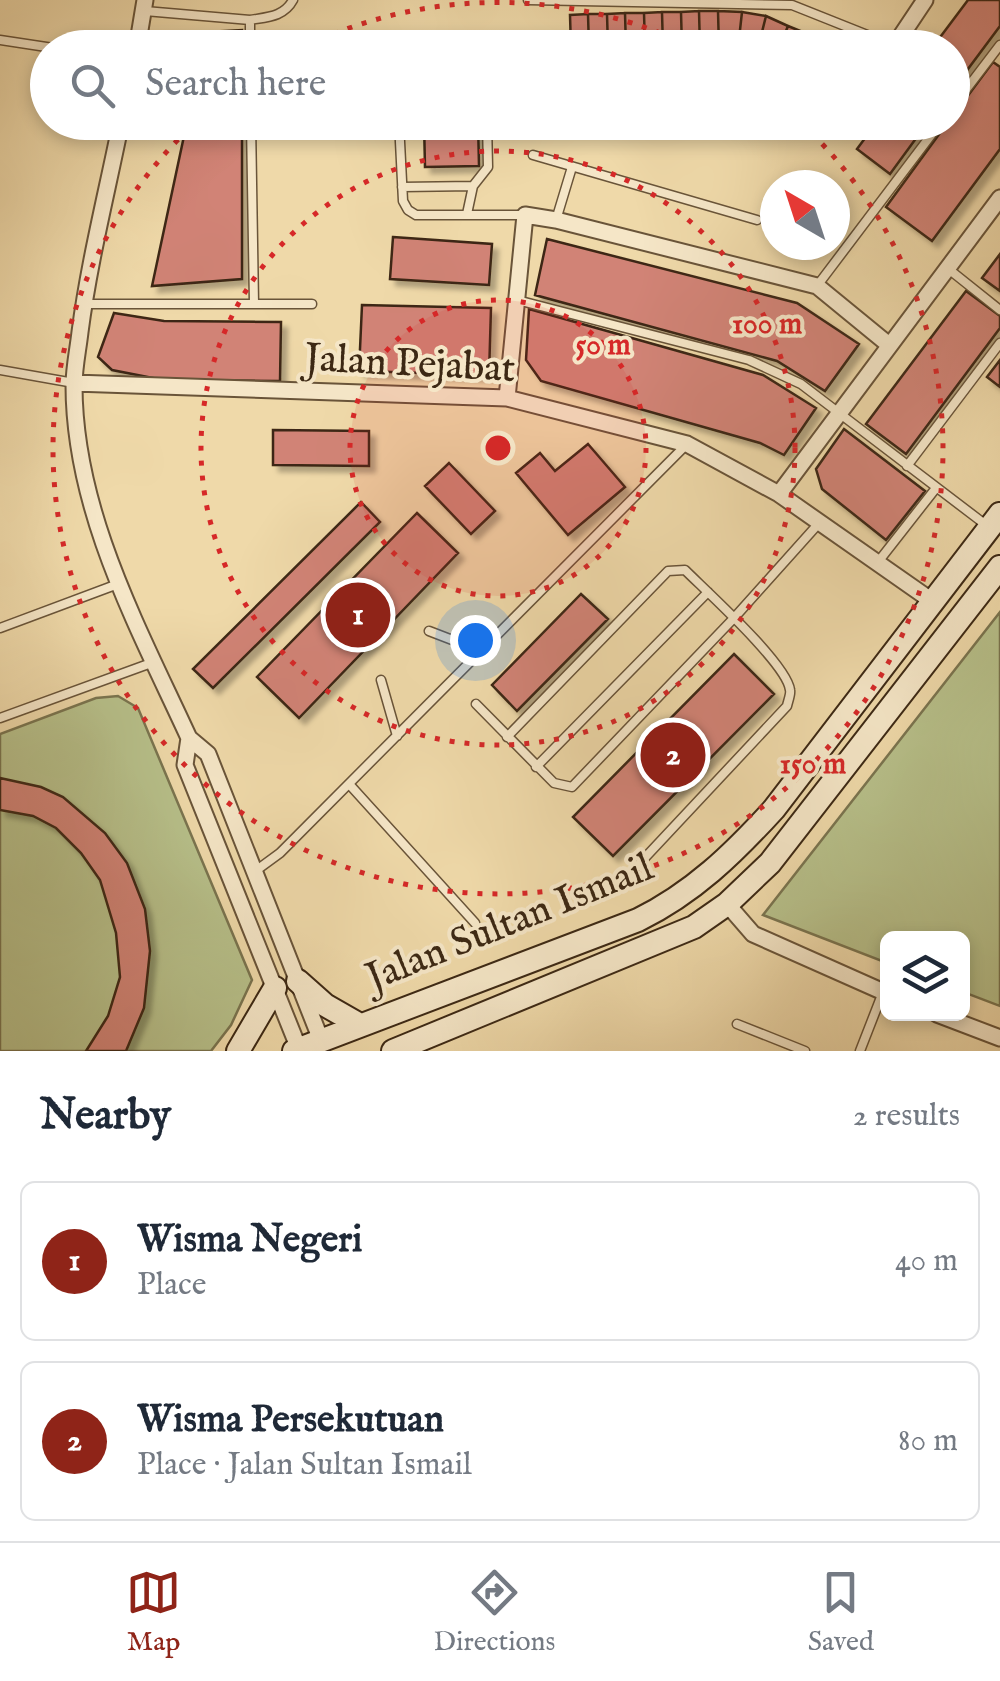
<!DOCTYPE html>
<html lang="en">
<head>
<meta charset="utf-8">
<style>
  :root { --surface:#fff; --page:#f2f2f3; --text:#1f2937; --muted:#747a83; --line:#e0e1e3; --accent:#8f2418 }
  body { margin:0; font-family:"IM FELL English",serif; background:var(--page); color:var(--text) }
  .controls { position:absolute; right:30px; bottom:30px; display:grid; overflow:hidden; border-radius:15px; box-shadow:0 5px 15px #0003 }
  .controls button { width:90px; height:90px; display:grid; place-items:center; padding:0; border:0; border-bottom:2px solid var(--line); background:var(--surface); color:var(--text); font:50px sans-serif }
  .compass { position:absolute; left:760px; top:170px; width:90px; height:90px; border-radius:50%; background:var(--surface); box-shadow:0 5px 15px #0003; rotate:321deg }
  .you { position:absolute; left:475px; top:640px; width:35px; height:35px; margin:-25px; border:8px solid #fff; border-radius:50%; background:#1a73e8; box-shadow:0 0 0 15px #1a73e833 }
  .badge { display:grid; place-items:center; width:65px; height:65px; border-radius:50%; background:var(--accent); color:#fff; font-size:32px; font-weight:700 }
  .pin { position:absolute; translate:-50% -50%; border:5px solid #fff; box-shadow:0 2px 10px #0006 }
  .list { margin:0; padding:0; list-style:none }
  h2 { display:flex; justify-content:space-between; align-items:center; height:130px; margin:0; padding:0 40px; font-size:42px }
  h2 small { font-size:32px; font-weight:400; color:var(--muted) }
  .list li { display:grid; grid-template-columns:65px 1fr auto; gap:30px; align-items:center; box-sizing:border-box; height:160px; margin:0 20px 20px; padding:0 20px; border:2px solid var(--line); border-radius:15px }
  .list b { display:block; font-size:38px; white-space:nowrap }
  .list p { margin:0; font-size:32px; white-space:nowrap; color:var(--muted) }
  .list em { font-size:32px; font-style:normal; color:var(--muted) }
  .icon { flex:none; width:55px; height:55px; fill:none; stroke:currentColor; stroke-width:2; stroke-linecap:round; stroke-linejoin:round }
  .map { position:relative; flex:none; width:1000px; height:1051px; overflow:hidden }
  .search { position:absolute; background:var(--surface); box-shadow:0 5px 15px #0003; left:30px; right:30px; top:30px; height:110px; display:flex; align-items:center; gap:25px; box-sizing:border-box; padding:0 35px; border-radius:55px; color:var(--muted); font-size:38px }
  .sheet { height:490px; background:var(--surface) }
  nav { display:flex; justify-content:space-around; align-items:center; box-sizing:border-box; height:140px; border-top:2px solid var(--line); background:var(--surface); font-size:28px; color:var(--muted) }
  nav a { display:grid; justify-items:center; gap:5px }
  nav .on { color:var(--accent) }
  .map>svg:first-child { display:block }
</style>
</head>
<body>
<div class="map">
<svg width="1000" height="1051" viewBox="0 0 1000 1051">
  <defs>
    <filter id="shadow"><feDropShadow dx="6" dy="6" stdDeviation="2.5" flood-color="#0004"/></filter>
  </defs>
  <rect width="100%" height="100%" fill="#efd9a9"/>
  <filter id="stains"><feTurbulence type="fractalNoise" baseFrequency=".002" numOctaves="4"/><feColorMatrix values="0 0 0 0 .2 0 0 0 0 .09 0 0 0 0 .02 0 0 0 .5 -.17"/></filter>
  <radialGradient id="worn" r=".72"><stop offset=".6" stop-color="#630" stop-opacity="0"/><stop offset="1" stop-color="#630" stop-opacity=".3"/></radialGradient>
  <!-- green -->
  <path fill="#b7c08a" stroke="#7a744f" stroke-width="2.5" d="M1000,612V1006L963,992L962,938H888L887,963L763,915Z
    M118,696L138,708L252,980L231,1025L211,1051H0V734L96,698Z"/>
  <!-- building -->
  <path fill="#d18376" stroke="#3c2814" stroke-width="2.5" filter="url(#shadow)" d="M968,0H1000V26L959,81L952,77V48H932Z
    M699,11H718L719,48H700Z
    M699,11L700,48H682L681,12Z
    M718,11L742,12L738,48H719Z
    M662,12H681L682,48H663Z
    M662,12L663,48H645L644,13Z
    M742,12L766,16L758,48H738Z
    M625,13H644L645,48H626Z
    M625,13L626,48H608L607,14Z
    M588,14H607L608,48H589Z
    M588,14L589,48H571L570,15Z
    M766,16L788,26L779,48H758Z
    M788,26L810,35L803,48H779Z
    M242,30V48H203L207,32Z
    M476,35L477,48H422V36Z
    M993,62L1000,67V149L932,241L886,207L948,122H952V117Z
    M187,122H242V279L152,286Z
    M424,122H478L479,166L425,167Z
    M877,122H928L890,174L857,149Z
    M393,237L492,244L489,285L390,279Z
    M547,239L797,303L859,344L825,391L777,361L535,295Z
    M1000,254V291L982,278Z
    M966,291L1000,316V328L906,454L866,424Z
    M362,305L491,308L489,375L359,371Z
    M529,309L763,375L816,408L784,455L760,443L541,381L526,360Z
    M114,313L164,321L281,322L280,381L163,380L112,370L98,357Z
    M1000,360V387L987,377Z
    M844,429L925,491L886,540L822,489L816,469Z
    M273,430L369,431V466L273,465Z
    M588,444L625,487L568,535L516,473L540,453L555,471Z
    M449,463L495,511L471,534L425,486Z
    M361,502L380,522L213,688L193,669Z
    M417,513L458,553L299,718L257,677Z
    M581,594L608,619L517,711L492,685Z
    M734,654L774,694L613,856L573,817Z
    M0,778L41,787L63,797L105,833L127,863L145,909L150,951L144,1008L126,1051H86L108,1016L120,977L116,933L100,880L81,853L56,828L33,816L0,810Z"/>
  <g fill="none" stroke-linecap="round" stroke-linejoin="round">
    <defs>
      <path id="lane" d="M528,0L792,5L895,46
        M145,11L250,20V48
        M250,20C267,17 284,17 293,0
        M0,40L53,48
        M396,45V48
        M484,47V48
        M952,108L1000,45
        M251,122L254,304
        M399,122L403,201L408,210L416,215H525
        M533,155L757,220
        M402,187L473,186
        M467,214L473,186L488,167L487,122
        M556,220L572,167
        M946,267L1000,310
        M817,286L941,122
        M517,300L749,360L801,384L986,525
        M83,304H312
        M0,370L74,383
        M907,466L1000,343
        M878,562L936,488
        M0,628L118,584
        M429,631L481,651
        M381,680L397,736
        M476,704L554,783L572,787L734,618L820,522
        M0,718L154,662
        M507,737L668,571L685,570C706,591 787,664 790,690C791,694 788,701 787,706L625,879
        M536,767L708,592
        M349,784L475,923
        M254,872L280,853L687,444
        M737,1024L805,1051
        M860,1051L883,992"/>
      <path id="street" d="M137,48L145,0
        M893,48L925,0
        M121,122C107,192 89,262 80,332C78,350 74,368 74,385C74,511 138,627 189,738L208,754L321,1040
        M806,122L817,128L831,122
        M74,383L507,398L687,444L779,494L932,601
        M507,398L525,215L556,220L817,286L889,345
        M779,494L1000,198
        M189,738L185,765L299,1049
        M727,904L753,934L888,994
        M937,1014L1000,1038"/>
      <path id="secondary" d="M298,981L325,1005L360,1025
        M238,1051L275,988
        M294,1051L638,920C693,893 733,854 774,809L1000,514
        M393,1051L694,927L727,904L770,863L1000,567"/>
    </defs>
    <!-- lane casing -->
    <use href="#lane" stroke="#695439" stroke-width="11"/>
    <!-- street casing -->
    <use href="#street" stroke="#695439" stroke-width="19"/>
    <!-- secondary casing -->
    <use href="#secondary" stroke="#3c2814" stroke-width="26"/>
    <!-- lane -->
    <use href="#lane" stroke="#f5e6c7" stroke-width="8"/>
    <!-- street -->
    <use href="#street" stroke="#f5e6c7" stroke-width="15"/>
    <!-- secondary -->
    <use href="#secondary" stroke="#f5e6c7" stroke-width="22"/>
  </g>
  <!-- distance rings -->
  <circle cx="498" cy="448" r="148" fill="#d62828" fill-opacity=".12"/>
  <g fill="none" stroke="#d62828" stroke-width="5" stroke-dasharray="5 10">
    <circle cx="498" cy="448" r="148"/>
    <circle cx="498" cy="448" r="297"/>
    <path d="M306 46A445 445 0 0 1 690 46M801 123A445 445 0 1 1 195 123"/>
  </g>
  <g text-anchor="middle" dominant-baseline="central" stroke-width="8" stroke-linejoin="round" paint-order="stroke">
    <!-- street labels -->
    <g font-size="40" fill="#3c2814" stroke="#f5e6c7">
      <text transform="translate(410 365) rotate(3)">Jalan Pejabat</text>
      <text transform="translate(510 924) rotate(-22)">Jalan Sultan Ismail</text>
    </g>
  </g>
  <circle cx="498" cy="448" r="15" fill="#d62828" stroke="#f5e6c7" stroke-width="5"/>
  <g font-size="30" text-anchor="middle" font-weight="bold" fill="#d62828" stroke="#f5e6c7" stroke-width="8" stroke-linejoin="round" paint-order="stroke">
    <text x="767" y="333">100 m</text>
    <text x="603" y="354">50 m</text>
    <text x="813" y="773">150 m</text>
  </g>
  <rect width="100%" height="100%" filter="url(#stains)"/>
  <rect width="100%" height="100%" fill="url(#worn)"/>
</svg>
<div class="controls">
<button><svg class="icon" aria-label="layers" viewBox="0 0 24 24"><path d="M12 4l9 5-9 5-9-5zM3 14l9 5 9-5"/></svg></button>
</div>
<svg class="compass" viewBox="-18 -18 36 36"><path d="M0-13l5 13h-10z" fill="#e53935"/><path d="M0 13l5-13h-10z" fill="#747a83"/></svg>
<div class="you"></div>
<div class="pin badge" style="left:358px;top:615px">1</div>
<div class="pin badge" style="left:673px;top:755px">2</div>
<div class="search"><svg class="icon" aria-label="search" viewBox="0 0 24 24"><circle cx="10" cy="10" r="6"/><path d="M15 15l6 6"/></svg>Search here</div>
</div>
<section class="sheet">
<h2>Nearby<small>2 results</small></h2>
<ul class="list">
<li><span class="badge">1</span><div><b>Wisma Negeri</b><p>Place</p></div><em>40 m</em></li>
<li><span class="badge">2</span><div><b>Wisma Persekutuan</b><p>Place · Jalan Sultan Ismail</p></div><em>80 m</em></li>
</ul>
</section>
<nav>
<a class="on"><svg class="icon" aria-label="map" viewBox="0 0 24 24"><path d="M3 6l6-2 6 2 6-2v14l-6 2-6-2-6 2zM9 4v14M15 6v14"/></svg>Map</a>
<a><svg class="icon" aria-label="directions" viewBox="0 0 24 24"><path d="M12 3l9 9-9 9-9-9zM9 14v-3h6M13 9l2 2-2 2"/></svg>Directions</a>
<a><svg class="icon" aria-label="saved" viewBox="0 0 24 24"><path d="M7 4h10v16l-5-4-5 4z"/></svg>Saved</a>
</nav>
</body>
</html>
